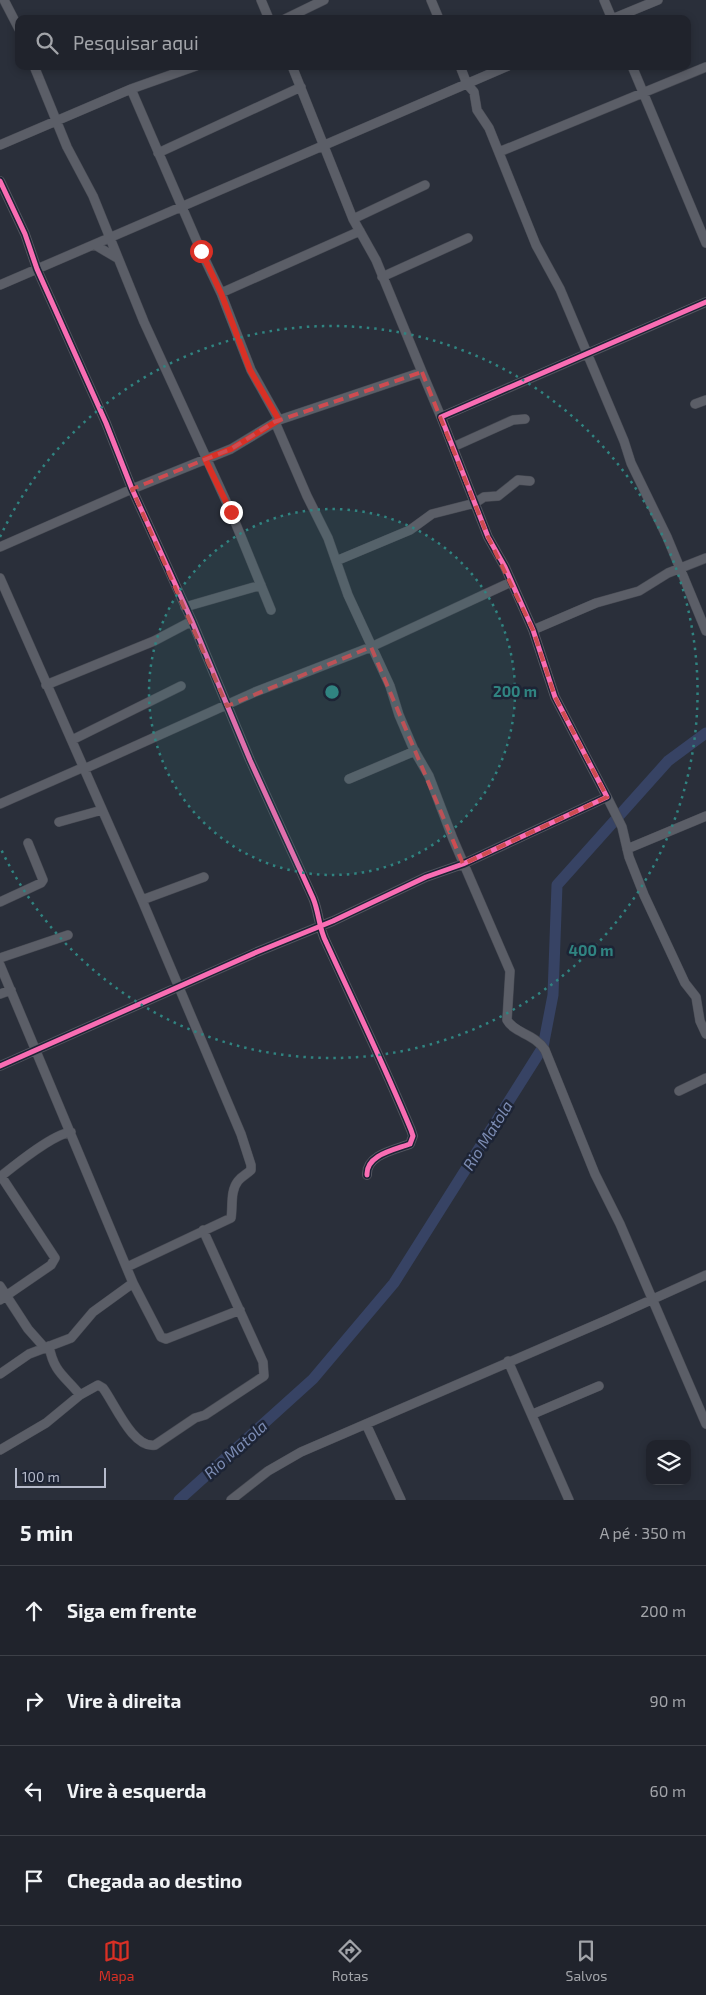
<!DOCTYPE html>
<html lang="pt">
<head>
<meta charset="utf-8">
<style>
  :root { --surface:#20232c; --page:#282b34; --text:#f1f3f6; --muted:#a2a4a9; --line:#3d4048; --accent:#d93025 }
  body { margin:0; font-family:"Exo 2",sans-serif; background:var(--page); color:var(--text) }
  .controls { position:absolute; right:15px; bottom:15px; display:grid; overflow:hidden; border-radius:10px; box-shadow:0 2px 8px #0003 }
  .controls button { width:45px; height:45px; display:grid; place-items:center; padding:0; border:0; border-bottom:1px solid var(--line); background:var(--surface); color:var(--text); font:25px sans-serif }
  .scale { position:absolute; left:15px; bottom:12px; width:91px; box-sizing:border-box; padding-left:5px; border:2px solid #b5bacb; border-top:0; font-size:14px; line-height:18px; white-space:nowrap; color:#b5bacb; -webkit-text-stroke:4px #1d2435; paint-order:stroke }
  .stop { position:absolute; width:15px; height:15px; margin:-11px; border:4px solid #d93025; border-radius:50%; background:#fff }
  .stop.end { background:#d93025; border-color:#fff; box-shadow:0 1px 5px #0008 }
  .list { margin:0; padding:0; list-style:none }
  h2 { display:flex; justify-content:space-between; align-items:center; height:65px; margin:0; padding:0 20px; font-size:21px }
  h2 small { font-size:16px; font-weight:400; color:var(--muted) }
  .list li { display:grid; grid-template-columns:32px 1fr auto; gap:15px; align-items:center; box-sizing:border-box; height:90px; padding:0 20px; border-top:1px solid var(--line) }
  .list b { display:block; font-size:19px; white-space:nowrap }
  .list em { font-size:16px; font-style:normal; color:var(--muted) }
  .icon { flex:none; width:28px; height:28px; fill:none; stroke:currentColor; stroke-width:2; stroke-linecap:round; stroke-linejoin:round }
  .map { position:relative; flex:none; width:706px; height:1500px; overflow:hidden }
  .search { position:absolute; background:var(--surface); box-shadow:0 2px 8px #0003; left:15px; right:15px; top:15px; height:55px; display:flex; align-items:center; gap:12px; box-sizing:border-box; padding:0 18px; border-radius:10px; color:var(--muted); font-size:19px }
  .sheet { height:425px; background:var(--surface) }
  nav { display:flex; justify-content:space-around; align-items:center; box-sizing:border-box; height:70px; border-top:1px solid var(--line); background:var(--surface); font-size:14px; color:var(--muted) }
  nav a { display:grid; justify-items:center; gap:2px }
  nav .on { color:var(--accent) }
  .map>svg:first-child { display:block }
</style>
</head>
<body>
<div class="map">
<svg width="706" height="1500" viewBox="0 0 706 1500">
  <rect width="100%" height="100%" fill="#2a2f3a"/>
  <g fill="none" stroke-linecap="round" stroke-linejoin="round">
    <!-- river -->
    <path stroke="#374364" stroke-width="11" d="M179,1500L313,1379L394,1283L543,1047L553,995L557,885L668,761L706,733"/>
    <defs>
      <path id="minor" d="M4,0L19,29
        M261,0L269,19
        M431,0L439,19
        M604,0L612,19
        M285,19L324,0
        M612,19L658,0
        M34,66L67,147L93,196L144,322L231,512L271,610
        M292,66L353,219L376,260L422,372
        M460,66L467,84L474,92L477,110L489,128L536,245L560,289L624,441L631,463L667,537L706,631
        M632,66L706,243
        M131,89L196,66
        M0,145L131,89L201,251L221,293L251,370L279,420
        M499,152L706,67
        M158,153L301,87
        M0,181L25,234L37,269L106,423L132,489L192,621L250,760L313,898C319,912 319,929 326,942C355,1005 385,1067 411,1130L413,1136L410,1144C394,1150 366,1155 367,1175
        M353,219L425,185
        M95,245L117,258
        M382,277L468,238
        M0,285L508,66
        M221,293L360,231
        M695,404L706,400
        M275,422L307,496L328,538L348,595L390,686L399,715L414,750L429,776L453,839L510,971L507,1020C514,1033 535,1034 545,1050L595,1174L620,1224L706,1424
        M453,447L513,420L525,419
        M0,547L132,489L231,449L279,420L422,372L441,417
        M336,561L410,530L432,514L475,503L484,497L498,496L518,480L530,481
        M0,578L142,900L241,1134L251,1165V1170C247,1174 242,1176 238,1181C230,1191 233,1206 231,1218L127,1267
        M185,607L261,585
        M533,630L596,603L639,591L668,573L706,558
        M46,685L154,641L192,621
        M72,740L181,686
        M84,769L255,692L371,647L511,582
        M349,779L415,751
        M607,797L622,827L629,857L644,895L685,983L696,997L700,1021L706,1034
        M0,804L84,767
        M59,822L102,810
        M627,849L706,816
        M142,900L204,877
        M0,902L41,883L43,880L28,843
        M0,958L68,935
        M0,965L133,1283L93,1312L71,1338L29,1354L0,1374
        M0,994L11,990
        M0,1066L257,952L333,921L426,877L463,864L607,797L555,697L533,630L505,567L488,537L441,417L706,302
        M679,1091L706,1078
        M0,1177C15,1165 53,1134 71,1132
        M133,1283L161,1337L166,1339L240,1310
        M0,1286L28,1329L44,1347
        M0,1300L51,1265L55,1258L1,1176
        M49,1346C54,1373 65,1376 80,1395
        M508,1361L569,1500
        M533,1414L599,1386
        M366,1424L401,1500
        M0,1450L46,1423L80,1395L98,1385L103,1388C115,1404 133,1449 155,1445L195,1418L205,1415L264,1376L263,1362L203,1230
        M231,1500L268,1471L301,1452L609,1319L706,1275"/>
    </defs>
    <!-- minor casing -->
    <use href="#minor" stroke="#474a53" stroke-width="10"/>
    <!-- minor -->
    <use href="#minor" stroke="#5b5e67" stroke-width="9"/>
    <defs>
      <path id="cycleway" d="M0,181L25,234L37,269L106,423L132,489L192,621L250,760L313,898C319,912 319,929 326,942C355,1005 385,1067 411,1130L413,1136L410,1144C394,1150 366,1155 367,1175
        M0,1066L257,952L333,921L426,877L463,864L607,797L555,697L533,630L505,567L488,537L441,417L706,302"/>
    </defs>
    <!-- cycleway casing -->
    <use href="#cycleway" stroke="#1d2435" stroke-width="8"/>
    <!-- cycleway -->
    <use href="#cycleway" stroke="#f96db3" stroke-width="5"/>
  </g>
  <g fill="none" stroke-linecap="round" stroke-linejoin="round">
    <!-- route -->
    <path stroke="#d93025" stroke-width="6" d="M201,251L221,293L250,370L279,420L231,449L205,459L231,512"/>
  </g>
  <!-- marked area -->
  <path fill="none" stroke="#ce4c51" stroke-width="4" stroke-dasharray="10 6" stroke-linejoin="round" d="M422,372L488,537L533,630L555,697L607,797L463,864L371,647L227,706L132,489L231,449L274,422Z"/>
  <!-- distance rings -->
  <circle cx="332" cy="692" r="183" fill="#308481" fill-opacity=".12"/>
  <g fill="none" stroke="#308481" stroke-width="2.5" stroke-dasharray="2.5 5">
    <circle cx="332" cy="692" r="183"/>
    <path d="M0 537A366 366 0 1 1 0 847"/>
  </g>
  <g text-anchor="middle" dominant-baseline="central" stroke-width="5" stroke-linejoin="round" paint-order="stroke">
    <!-- water labels -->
    <g font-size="16" font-style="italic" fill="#7c8cb3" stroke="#1d2435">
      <text transform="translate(487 1135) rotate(-58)">Rio Matola</text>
      <text transform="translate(235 1449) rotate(-42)">Rio Matola</text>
    </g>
  </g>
  <circle cx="332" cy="692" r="8" fill="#308481" stroke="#1d2435" stroke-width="2.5"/>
  <g font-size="15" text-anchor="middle" font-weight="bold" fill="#308481" stroke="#1d2435" stroke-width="5" stroke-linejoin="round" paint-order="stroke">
    <text x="515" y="697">200 m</text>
    <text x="591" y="956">400 m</text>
  </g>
</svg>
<div class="controls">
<button><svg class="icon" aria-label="layers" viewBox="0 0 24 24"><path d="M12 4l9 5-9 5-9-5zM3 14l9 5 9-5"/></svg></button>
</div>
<div class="scale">100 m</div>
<div class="stop" style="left:201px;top:251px"></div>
<div class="stop end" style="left:231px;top:512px"></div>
<div class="search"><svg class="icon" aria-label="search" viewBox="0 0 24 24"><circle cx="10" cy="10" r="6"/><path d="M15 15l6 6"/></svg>Pesquisar aqui</div>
</div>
<section class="sheet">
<h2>5 min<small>A pé · 350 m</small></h2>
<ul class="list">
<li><svg class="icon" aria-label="ahead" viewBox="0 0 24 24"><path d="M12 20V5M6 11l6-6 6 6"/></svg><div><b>Siga em frente</b></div><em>200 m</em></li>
<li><svg class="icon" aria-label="right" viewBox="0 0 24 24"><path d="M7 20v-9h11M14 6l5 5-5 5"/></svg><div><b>Vire à direita</b></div><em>90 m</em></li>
<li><svg class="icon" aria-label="left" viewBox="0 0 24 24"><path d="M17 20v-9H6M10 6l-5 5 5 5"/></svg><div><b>Vire à esquerda</b></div><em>60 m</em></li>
<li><svg class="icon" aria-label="arrive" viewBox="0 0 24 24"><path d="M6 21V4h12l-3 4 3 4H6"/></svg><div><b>Chegada ao destino</b></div></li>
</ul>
</section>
<nav>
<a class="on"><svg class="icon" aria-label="map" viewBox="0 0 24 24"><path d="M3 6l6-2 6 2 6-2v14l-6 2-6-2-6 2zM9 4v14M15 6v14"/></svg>Mapa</a>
<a><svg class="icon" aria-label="directions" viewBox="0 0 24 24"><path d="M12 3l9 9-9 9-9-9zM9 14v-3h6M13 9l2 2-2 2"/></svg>Rotas</a>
<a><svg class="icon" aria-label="saved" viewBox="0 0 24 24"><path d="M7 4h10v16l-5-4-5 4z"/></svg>Salvos</a>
</nav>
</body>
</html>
